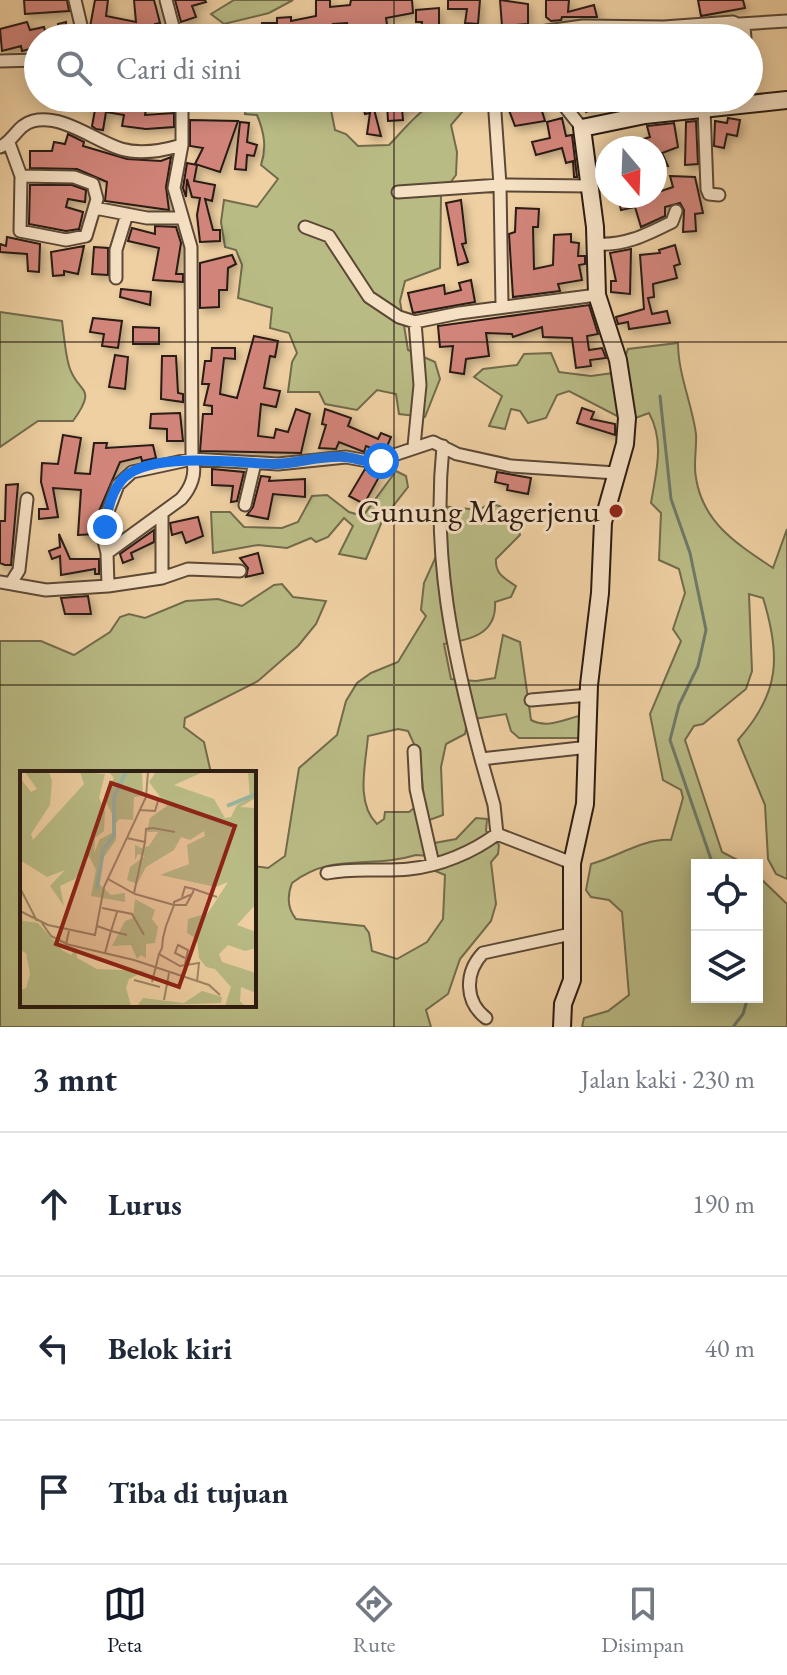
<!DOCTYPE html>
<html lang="id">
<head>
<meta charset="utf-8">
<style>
  :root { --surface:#fff; --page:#f6f6f7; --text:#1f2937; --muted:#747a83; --line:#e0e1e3; --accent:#111827 }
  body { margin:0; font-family:"EB Garamond",serif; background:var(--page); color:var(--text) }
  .controls { position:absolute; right:24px; bottom:24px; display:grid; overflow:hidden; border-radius:0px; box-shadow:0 4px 20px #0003 }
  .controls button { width:72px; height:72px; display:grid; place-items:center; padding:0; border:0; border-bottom:2px solid var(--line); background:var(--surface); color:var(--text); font:40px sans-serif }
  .compass { position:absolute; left:595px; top:136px; width:72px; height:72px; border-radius:50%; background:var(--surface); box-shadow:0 4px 20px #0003; rotate:161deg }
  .stop { position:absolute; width:24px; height:24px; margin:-18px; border:6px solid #1a73e8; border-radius:50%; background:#fff }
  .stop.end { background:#1a73e8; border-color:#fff; box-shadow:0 2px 8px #0008 }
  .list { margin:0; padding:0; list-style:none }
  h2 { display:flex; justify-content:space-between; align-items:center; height:104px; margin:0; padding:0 32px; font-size:34px }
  h2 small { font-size:26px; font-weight:400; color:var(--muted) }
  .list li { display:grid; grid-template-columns:52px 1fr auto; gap:24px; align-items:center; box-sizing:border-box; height:144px; padding:0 32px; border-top:2px solid var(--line) }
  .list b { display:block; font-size:30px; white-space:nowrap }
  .list em { font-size:26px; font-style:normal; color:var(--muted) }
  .icon { flex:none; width:44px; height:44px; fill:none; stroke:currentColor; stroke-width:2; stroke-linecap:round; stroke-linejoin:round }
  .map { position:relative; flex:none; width:787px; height:1027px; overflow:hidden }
  .search { position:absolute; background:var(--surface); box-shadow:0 4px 20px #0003; left:24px; right:24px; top:24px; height:88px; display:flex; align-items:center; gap:20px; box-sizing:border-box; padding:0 28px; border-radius:44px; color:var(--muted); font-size:30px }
  .sheet { height:536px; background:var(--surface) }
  nav { display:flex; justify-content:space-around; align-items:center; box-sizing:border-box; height:112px; border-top:2px solid var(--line); background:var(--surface); font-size:22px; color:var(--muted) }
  nav a { display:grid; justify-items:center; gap:4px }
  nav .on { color:var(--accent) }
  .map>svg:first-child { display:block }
</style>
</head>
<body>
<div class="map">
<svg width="787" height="1027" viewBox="0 0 787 1027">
  <defs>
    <filter id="shadow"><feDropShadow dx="3.5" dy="3.5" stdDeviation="4" flood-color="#0004"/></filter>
  </defs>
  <rect width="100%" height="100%" fill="#efd0a2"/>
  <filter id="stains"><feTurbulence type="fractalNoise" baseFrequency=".0025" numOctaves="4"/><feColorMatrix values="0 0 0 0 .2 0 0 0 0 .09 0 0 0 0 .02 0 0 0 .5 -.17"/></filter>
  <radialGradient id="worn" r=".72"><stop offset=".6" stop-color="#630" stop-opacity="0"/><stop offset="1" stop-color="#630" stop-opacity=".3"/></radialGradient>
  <!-- green -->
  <path fill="#b9bb85" stroke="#726b4c" stroke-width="2" fill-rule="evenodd" d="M234,0H293L269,13L224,24L211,14Z
    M247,98L281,109L288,105L289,98H319L320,104L331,110L335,130L346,134L358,146L389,145C407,127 434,88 463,100V111L451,125L457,152L456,175L441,195L440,268L405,281L400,301L408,350L435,362L440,379L425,417L399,414L396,394L377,390L357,410L325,404L319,392H288L292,362L297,353L289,333L270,328L272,308L238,298L242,265L236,250L225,247L221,222L224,200L257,207L278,179L261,165C267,147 264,132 257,115L245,114Z
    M0,312L62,321C64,336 65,352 69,366C77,394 99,385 73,421H38L0,447Z
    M678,343C678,374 692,404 696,434C697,448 693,464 696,478C703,523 737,544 773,568L787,529V879L776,874L768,859L765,805L738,740C780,693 781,656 763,598L749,594L752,671L746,689L703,724L694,726L685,740L722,852L747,865H697V997H757V875L787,904V1027H582L584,1018L608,1011L629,995L622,912L609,900L591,897L586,890L591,864C617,857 644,838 671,840L683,798L681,790L663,780L650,714L681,641L673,629L685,593L679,569L659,560L661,513L651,503C656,472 665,442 649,413L630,420L621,418L569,391L557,395L546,418L528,423L520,411L511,409L505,429L489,426L502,396L474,377L483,369L517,365L524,354L551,353L559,372L591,376L620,372L628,349Z
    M396,471L406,476L408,487L383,519L366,559L339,554L353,526L344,518L328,537L316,542L311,538L287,548L258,545L213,553L211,512H230L244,527L282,528L298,522L312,496L327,495L349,512L363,516Z
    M490,503C509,508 516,515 520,535L496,559C495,574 504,578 516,586L511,597L495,602C497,634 470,640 444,644L451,679L476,681L495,678L503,635L520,642L531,720C548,729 564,719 583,715L580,738H519L511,731L506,714L468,720L465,734L446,744L441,767L443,815L429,820L420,830L423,845L456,839L476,818L487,819L486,831L499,845L498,854L491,862L496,904L491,921L460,959L448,994L426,1010L431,1027H0V641H41L74,655L110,632L120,617L129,614L145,618L186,601L218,599L242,606L274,585L282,584L293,597L326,601L316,624L298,646L258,681L185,718L184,727L204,742L211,773H22V1005H254V866L268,868L285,856L299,768L337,735L346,701L357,683L371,673L398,662L426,616L421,610L424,583L442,543V506L479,510ZM398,729L408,731L420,757L424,800L409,812H385L384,819L377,824C355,803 366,763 368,736ZM416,855L429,856L435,871L445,875L443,919L427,942L397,959L372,951L369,933L364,926L296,919C287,908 287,896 292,883C332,852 371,869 416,855Z"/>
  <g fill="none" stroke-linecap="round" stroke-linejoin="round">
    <!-- stream -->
    <path stroke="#6d7969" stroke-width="3" d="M660,396L671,499L690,553L706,630L698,666L679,705L670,740L713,865
      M733,1027L743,1014L748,997"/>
  </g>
  <!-- building -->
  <path fill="#d18479" stroke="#2a1b12" stroke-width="2" filter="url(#shadow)" d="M24,0H67L69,11L25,14Z
    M95,0H108L106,16L136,22L134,0H154L160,23L155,24V32H146L142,38H92L94,31L90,27Z
    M175,0H205L206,2L192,6L196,17L181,22Z
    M316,0H330V7L350,5L351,0H412L413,13L386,18L389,38H351L347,23L333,24L335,38H305L304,33L274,38H201V33L261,30L262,23H277V18L291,17V21L316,16Z
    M448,0H480L478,24L465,23L467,9H448Z
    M500,0L528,4V24L502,26Z
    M546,0H569L568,12L594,5L597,17H562L561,20L551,21L546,17Z
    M698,0H743L745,8L701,16Z
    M439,8V38H420L422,22H416V10Z
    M27,22L30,30L44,27L45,31L59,30L58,24L66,22V38H38V47L22,51L21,46L2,51L0,29Z
    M90,98L147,103L145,115L174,113V127L146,129L122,126L124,115L106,112L103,130L96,129L92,126L95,110L88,109Z
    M361,98H371L381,136L367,134L370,113L365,114Z
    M404,98H417V109H402L403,120L388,121L387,103L404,102Z
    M528,98H538L545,121L515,126L507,105Z
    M582,98H640V104L611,106V103L586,112Z
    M562,118L566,136L572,135L577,177H574L573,161L566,163L562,148L536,155L532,142L550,138L547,122Z
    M728,118L740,120L737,136L727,134L724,148L714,146L715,121L727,123Z
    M190,120L238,121L220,172L195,164L203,148L190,146Z
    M696,121L698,164L685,165L686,122Z
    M240,122L249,123L247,142L257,145L254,156L247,155L246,170L235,169Z
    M674,123L678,147L662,153L668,166L655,167V148H639L637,141L650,137L647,126Z
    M68,134L84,142L83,146L127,159L161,161L171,157L166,187L169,210L105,201L107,182L77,169L30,168V151H52L54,142L65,144Z
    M187,163L197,165L194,181L215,185L212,201L205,199L213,230H220V241L200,242L197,215L200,198L192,197L187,179L186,197L183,188Z
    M670,176L695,177L703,213L695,214L696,231L683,232L684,210L680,203L665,207V216L641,227L635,207L621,210L618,197L655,196V193L673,187Z
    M30,185H72L86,190L85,202L68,199L66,207L83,212L79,229L66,231L29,224Z
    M461,200L466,243L462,244L468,262L458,265L446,203Z
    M516,208L539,209L538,227H533L534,269L553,265L554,235L571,234V242L579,243L578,256H585V264L579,265L582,280L558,284L560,291L513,297L509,234L515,232Z
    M155,226L176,227L181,243L176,274H183V282L153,280L159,248L128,241L132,228L155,234Z
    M7,237L40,244L39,272L28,271L27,254L0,252V244L6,246Z
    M675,245L680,264L674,266L677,278L653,284L654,297L648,298L652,314L667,311L670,323L629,329L628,322L618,324L616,317L644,309L640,255L660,253L659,250Z
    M84,246L78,274L64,271V275L53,276L51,252Z
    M94,247L108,248V275L92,274Z
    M631,249L630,294L611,292V281H616L610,253Z
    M232,255L236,264L228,268L227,290H219V307L200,308V263Z
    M471,280L475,302L413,313L408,293L444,285L445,294L461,290L459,283Z
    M121,289L151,292L150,305L120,297Z
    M589,305L598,334L587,336L589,350L602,348L606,358L590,360L591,366L576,368L572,338L543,337L542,327L513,337L512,334L486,333L489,356L466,359L464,374L450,372L453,346L440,347L438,326Z
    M93,318L122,321L118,348L102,346L104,334L90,332Z
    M133,327L159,328V344H133Z
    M254,336L278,341L275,357L270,356L264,388L280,391L276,407L261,404L258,436L274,438L276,429L288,432L296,409L310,414L301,453L200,451L203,414H212V406L204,405L209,384H202L205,361H211L212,348H235V359L224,358L220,394L237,398Z
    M115,355L128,357L125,389L109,387Z
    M162,356H176L178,393L183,394V402L161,399Z
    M582,408L594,412L591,419L615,424V435L577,423Z
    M325,409L351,418L348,426L378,439L381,433L391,437L386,449L379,451L366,446L364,452L339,442L336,449L319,448L326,425L322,424Z
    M180,413L183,441H167V429L150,428L151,414Z
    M63,435L81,438L75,473L90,474L94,443H107L106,448L153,445L156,458L142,461L141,457L120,462L99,511L96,534L78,535L81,490L53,488L58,517L39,519V509H48L41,482L42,463L58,464Z
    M212,469L244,472L237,501L231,502L233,486L212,485Z
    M365,469L379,477L364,504L349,496Z
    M497,472L531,478L528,494L507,490L508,485L495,482Z
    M261,476L270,477L269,481L305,479V497L273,494L268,519L247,515L253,507Z
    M18,484L11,565H5L0,563V521H5L6,485Z
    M198,517L203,536L186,543L182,532L172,535L170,523Z
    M154,530V542L131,553L133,559L123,563L120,554Z
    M59,534L70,559H99V574H95V569L61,575L60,556L52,559L49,551L60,547Z
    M258,553L263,573L246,577L248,568L240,558Z
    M88,596L91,614H65L61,598Z"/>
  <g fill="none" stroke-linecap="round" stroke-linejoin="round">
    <defs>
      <path id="street" d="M75,0L84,38
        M166,0L176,38
        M740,24L787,21
        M531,38L540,32L583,26L664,27L733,22L744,27L745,38
        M0,61L38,60
        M182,98V145
        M558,98L582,128
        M704,108L707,189L709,194L719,195
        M9,143L21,176L20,231L66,240L86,236L97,199L93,184L74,177L21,176
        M0,147C14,141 17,125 33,121C63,114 93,140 121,149C141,155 162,151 182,145L174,188L191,247L192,459C197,473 191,488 181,499L107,553L104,541L107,514L118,485L132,472L192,459L278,464L346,457L373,462L433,442L457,454L511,466L616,473
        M398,192L500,185L494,98
        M95,208L147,218H181
        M305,227L329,236L369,297L399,317L415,322L459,313L597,295
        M595,244C625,246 646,235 672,222L676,211
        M116,278V250L127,214
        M502,306L500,185L589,186
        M414,446L420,385L415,322
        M443,446C432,557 452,651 481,759
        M245,505L255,463
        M107,553L108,586L162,578V514
        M162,578L188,569L240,571
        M0,582L46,590L108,586
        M11,583L19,570L27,499
        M531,700L589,695
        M414,751L416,789L433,864
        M497,834L572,863
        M327,873C355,867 382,872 409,869C440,866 473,852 497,834L494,805L481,759L589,747
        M486,1018C465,1002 464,973 483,953L571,934"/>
      <path id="secondary" d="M562,1027L563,1004L572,980V863L585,804L589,685L600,593L603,522L625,444L627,418L618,360L597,295L595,227L582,128L645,115L787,100"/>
    </defs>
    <!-- street casing -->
    <use href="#street" stroke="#5b4836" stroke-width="15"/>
    <!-- secondary casing -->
    <use href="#secondary" stroke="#2a1b12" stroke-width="20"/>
    <!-- street -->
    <use href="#street" stroke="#f5e0c3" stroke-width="11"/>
    <!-- secondary -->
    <use href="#secondary" stroke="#f5e0c3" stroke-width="16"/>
  </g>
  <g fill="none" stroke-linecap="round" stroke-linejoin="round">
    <!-- route -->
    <path stroke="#1a73e8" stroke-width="10" d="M105,527C107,512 111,493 121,481C146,449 240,464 277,464C299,463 322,455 345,457C357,458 368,464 381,461"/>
  </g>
  <!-- grid -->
  <path fill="none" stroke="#2a1b12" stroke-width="2" stroke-opacity="0.55" d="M394,0V38M394,98V1027M0,342H787M0,685H787"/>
  <!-- markers -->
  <circle fill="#8f2418" stroke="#f5e0c3" stroke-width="3" cx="616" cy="511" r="8"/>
  <g text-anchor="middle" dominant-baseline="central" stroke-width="6" stroke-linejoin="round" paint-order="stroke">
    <!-- poi labels -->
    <g font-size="32" fill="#2a1b12" stroke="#f5e0c3" text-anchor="end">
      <text x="600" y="511">Gunung Magerjenu</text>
    </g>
  </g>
  <!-- overview -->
  <g transform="translate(20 771)">
    <rect width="236" height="236" fill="#efd0a2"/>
    <path d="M5,1H29L32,10L30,34L11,63L13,69L64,13L60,1L85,3L79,27L85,40L84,60L75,67L74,82L80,68L92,62V43L84,26L94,7L89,1H122L123,25L114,26L113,49L99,48L95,54L96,69L84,86L79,113L91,124L105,122V131L71,125L76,99L69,85L55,108L40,115L44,135L30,115L45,99L27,106L0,89V7L11,21L17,18ZM136,1H183L154,14L194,28L205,47L211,46L217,34L230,27L228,1H236V27L220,36L236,37V133L217,154L236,161V177L225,180L208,174L199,183L202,191L236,202V222L221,216L220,230L225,235H205L211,216L195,198L186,196L179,187L177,168L167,162L168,148L188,142L208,111L196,116L140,104L169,93L167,74L185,65L184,60L170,69L161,66L154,79L126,96L117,113L107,109L110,96L125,85L118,83L115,89V74L107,70L121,77L129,75L138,61H127L130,47L147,35L129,11ZM115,128L135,139L132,148L138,156L135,172L126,173V187L121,184L117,188L111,174L92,175L105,150L113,147ZM0,143L3,150L18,152L42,179L51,184L56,177L57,187L77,198L125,200L109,208L106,217L111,235H0V219L6,217L10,203L6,182L0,179ZM182,220L202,226L201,232L117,235L123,227L164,232Z" fill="#b9bb85"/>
    <path fill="none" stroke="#9ab7a3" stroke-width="4" d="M207,35L236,23M77,118L83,79L94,64V26L106,1"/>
    <path fill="none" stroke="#a08868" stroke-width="2" d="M120,39L135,40L138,30M107,67L125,71L126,58L133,57L155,61M88,108L115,123L154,134H166L172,123L154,131V134L146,155L143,167L142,177L139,183L160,195L179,192L177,211M0,117L17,150M174,118L197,126M114,122L125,71M162,126L165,116L174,118L172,123M82,137L112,143L124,164M0,140L28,154L75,164L84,116L126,26L128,1M22,152L31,165L45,172M77,155L91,160L97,141M49,160L46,173L114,189L189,214L200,224M85,182L91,160L107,164M165,187L155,182L158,174L168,179L165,193M114,209L140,216M132,211L139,183M144,229L149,202"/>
    <path fill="#8f2418" fill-opacity="0.15" stroke="#8f2418" stroke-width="4" d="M91,12L215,55L159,216L36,173Z"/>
    <rect width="236" height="236" fill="none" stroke="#2a1b12" stroke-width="4"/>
  </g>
  <rect width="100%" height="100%" filter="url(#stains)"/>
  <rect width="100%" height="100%" fill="url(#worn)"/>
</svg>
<div class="controls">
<button><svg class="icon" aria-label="locate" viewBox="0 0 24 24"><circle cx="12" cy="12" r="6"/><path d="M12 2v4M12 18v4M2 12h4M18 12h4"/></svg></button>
<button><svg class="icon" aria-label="layers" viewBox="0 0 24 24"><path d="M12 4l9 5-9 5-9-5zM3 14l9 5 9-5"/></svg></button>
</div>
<svg class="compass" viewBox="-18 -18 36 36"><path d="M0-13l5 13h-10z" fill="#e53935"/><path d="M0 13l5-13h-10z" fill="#747a83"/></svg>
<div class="stop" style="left:381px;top:461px"></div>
<div class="stop end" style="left:105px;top:527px"></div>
<div class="search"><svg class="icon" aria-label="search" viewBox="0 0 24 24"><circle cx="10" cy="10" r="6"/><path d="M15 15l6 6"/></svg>Cari di sini</div>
</div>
<section class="sheet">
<h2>3 mnt<small>Jalan kaki · 230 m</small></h2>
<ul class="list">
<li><svg class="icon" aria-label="ahead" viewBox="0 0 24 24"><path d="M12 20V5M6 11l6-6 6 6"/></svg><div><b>Lurus</b></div><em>190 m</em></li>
<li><svg class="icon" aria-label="left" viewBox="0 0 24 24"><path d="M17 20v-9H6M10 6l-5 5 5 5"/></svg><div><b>Belok kiri</b></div><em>40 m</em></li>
<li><svg class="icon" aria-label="arrive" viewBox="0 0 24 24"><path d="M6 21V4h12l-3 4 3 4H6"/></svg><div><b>Tiba di tujuan</b></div></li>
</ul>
</section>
<nav>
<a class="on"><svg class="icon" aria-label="map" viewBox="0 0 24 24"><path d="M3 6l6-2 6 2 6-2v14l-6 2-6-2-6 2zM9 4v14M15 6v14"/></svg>Peta</a>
<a><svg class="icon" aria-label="directions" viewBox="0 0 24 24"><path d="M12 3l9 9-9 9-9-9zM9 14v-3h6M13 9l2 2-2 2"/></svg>Rute</a>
<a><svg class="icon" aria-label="saved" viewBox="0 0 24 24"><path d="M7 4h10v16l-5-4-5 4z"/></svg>Disimpan</a>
</nav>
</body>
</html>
